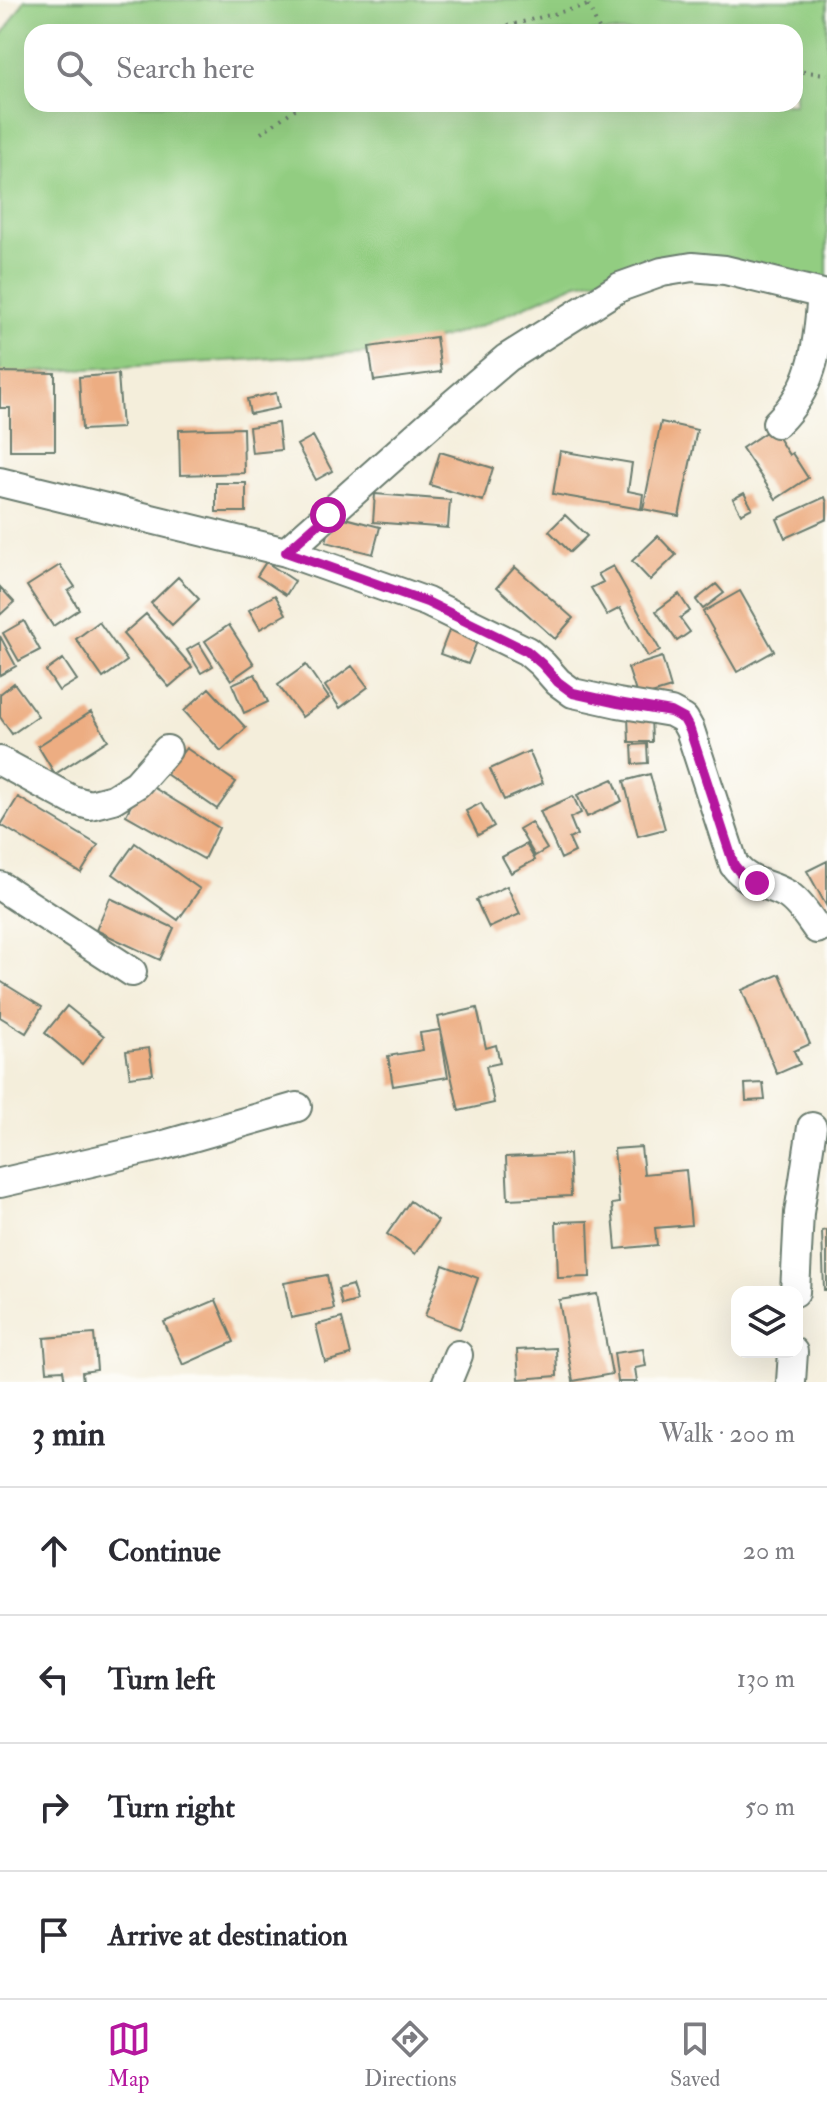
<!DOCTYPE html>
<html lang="en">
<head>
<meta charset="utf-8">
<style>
  :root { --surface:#fff; --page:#f7f7f7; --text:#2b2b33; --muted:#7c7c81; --line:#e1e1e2; --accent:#b5179e }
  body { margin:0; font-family:"IM FELL Double Pica",serif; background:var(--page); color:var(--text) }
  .controls { position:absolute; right:24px; bottom:24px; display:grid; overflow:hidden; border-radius:16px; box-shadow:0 8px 32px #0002 }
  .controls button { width:72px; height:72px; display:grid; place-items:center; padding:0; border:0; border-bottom:2px solid var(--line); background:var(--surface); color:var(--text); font:40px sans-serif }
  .stop { position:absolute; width:24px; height:24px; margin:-18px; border:6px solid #b5179e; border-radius:50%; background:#fff }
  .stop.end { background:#b5179e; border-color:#fff; box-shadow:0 2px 8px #0008 }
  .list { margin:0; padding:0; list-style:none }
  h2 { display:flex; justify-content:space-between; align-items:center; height:104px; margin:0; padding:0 32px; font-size:34px }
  h2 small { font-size:26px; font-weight:400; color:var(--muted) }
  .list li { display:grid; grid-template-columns:52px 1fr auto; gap:24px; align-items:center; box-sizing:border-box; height:128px; padding:0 32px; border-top:2px solid var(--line) }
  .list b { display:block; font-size:30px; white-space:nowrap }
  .list em { font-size:26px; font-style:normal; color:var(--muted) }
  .icon { flex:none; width:44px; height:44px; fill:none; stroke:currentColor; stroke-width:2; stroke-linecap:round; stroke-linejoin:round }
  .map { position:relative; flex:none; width:827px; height:1382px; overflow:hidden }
  .search { position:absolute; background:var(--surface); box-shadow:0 8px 32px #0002; left:24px; right:24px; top:24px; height:88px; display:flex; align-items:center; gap:20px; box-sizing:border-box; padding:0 28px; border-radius:24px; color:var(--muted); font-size:30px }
  .sheet { height:616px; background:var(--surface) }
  nav { display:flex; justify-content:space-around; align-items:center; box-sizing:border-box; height:112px; border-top:2px solid var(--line); background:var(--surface); font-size:22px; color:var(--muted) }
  nav a { display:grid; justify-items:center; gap:4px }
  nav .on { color:var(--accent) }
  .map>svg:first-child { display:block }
</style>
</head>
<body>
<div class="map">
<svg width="827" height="1382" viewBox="0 0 827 1382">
  <rect width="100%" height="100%" fill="#fdfcf7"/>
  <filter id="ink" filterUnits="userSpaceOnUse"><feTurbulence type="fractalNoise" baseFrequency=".0125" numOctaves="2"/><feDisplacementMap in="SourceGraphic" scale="16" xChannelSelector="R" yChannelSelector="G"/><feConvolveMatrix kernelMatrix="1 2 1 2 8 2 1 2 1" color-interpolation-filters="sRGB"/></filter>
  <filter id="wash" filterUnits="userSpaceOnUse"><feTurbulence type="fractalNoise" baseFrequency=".006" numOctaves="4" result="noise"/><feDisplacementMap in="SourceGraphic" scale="32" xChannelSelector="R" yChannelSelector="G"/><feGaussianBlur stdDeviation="1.8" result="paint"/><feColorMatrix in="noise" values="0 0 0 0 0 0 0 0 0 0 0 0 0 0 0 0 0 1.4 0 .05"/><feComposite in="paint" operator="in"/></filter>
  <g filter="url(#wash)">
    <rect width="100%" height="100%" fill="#f4eedb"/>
    <!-- green -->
    <path fill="#92cd81" stroke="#58855a" stroke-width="2" fill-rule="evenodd" d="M25,0H827V292L700,261L577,283L480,326L399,351L0,374V39ZM32,32H795V104H32Z"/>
    <g id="blocks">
      <!-- building -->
      <path fill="#edad82" d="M436,337L441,372L374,381L369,347Z
        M0,372L55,373V450H10V408H0Z
        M118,374L122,428L82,430L79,377Z
        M276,393L279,408L250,414L247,399Z
        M661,422L697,430L679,516L643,509Z
        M278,423L281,450L252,453L249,427Z
        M243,428L244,473L180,475L179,430Z
        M772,428L789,455L792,453L808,478L776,499L742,448Z
        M313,436L332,471L316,480L297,445Z
        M560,451L632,463L628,491L643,494L641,509L553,494Z
        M440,452L493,468L483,501L430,485Z
        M216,483H246V512H216Z
        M744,493L752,508L741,514L733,499Z
        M375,494L450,500L448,528L373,522Z
        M825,497L827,503V519L785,538L777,519Z
        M333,515L380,527L373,554L326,542Z
        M565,515L587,536L570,552L549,531Z
        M658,536L676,555L650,580L632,561Z
        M266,562L295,581L286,595L257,576Z
        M60,565L75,587L68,591L79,609L53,626L27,586Z
        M613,566L660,650L648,657L620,608L607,615L591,588L603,582L598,574Z
        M515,567L573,618L555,639L497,587Z
        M178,577L199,599L172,625L151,603Z
        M716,584L724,593L703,609L696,600Z
        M0,587L14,602L0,615Z
        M740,591L774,651L737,672L703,612Z
        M679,594L690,611L680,618L690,632L677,641L656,611Z
        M275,595L286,614L260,629L249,610Z
        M146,614L192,667L169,687L123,634Z
        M24,621L40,650L19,661L3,633Z
        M99,622L127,661L103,678L76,639Z
        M452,623L480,634L468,664L440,654Z
        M229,625L254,664L231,680L205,641Z
        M0,636L16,666L0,675Z
        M199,643L213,666L201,673L187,650Z
        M662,657L671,688L638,698L628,668Z
        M63,659L77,680L59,691L46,671Z
        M306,665L329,698L302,717L278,685Z
        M352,666L368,687L340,708L325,686Z
        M255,674L268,702L244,713L232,684Z
        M14,683L38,716L12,734L0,717V694Z
        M209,688L246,728L221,751L184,711Z
        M91,712L108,740L55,774L38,746Z
        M651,715L652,742H629L628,716Z
        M647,744L648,763L633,764L632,745Z
        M186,748L236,782L217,809L166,774Z
        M529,751L543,783L504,800L490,769Z
        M650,774L665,829L638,836L624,781Z
        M613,779L622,801L587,817L577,795Z
        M143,781L219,828L204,859L126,815Z
        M573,796L581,813L570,818L577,835L569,839L575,852L561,859L540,811Z
        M18,797L98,845L81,873L1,825Z
        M481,803L494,826L478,835L466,811Z
        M531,822L547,849L535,856L519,829Z
        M135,843L200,889L178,920L113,874Z
        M526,844L535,860L511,873L502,857Z
        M827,861V907L807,871Z
        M507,886L520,914L489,928L476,900Z
        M110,898L174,928L160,960L96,930Z
        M780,974L810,1044L794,1051L800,1064L777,1074L742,990Z
        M0,981L42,1007L26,1033L0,1017Z
        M67,1006L104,1036L82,1064L45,1033Z
        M477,1008L486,1048L496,1045L500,1063L486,1066L494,1103L459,1111L438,1017Z
        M440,1030L448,1077L393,1086L388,1056L423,1050L420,1033Z
        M149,1048L153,1074L130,1077L126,1051Z
        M763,1083L765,1100L746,1101L745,1084Z
        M641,1147L644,1174L686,1170L691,1225L655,1228L657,1245L616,1249L612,1204L619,1203L614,1149Z
        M569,1154L571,1196L508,1199L506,1157Z
        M410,1201L438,1221L415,1254L387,1234Z
        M588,1221L590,1277L558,1278L556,1222Z
        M827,1230V1290H824L822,1231Z
        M443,1265L478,1278L460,1329L425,1316Z
        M327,1275L334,1309L291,1318L284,1283Z
        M352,1285L357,1301L342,1305L338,1289Z
        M597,1294L612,1374L573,1381L559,1300Z
        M216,1300L234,1342L183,1365L164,1322Z
        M342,1318L351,1355L325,1362L316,1325Z
        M94,1334L97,1370L82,1372L83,1382H65L63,1370L47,1371L44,1338Z
        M556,1348L557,1376L519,1379L517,1350Z
        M643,1349L646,1366L635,1368L637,1382H618L614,1353Z"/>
    </g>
  </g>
  <g filter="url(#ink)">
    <use href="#blocks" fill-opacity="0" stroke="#6a7b6e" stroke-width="2"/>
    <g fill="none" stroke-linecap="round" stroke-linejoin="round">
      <defs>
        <path id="minor" d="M777,423C816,385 817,345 822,294
          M0,482L286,552L431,423L507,358L620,287L662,272L692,267L725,270L827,295
          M286,552L427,602L527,651L542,664L558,682L573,693L618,703L671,712L684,719L690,730L734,865C751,886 767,882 788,895C800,903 809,918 817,929
          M0,761L72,800L90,805L113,799L137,784L167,750
          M0,886L132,972
          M0,1183L161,1146L297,1107
          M795,1292L799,1213L812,1127
          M447,1382L458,1355
          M791,1382L793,1352"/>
      </defs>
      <!-- minor casing -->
      <use href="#minor" stroke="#6a7b6e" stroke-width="32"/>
      <!-- path -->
      <path stroke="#6a7b6e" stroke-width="4" stroke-dasharray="2 6" stroke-linecap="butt" d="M588,5L600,31L604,32
        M484,32L588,5L591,0
        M795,71L827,74
        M261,133L302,104"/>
      <!-- minor -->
      <use href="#minor" stroke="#fff" stroke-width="28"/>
    </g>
  </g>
  <g fill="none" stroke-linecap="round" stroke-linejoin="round" filter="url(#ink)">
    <!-- route -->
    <path stroke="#b5179e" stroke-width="10" d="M328,515L286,552L427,602L527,651L542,664L558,682L573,693L618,703L671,712L684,719L690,730L734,865L743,876L757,883"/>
  </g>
</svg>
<div class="controls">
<button><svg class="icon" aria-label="layers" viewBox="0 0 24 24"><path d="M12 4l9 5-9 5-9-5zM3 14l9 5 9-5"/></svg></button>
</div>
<div class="stop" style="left:328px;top:515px"></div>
<div class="stop end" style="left:757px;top:883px"></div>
<div class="search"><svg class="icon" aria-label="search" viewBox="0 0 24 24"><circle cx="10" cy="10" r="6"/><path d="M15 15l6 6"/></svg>Search here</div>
</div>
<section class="sheet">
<h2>3 min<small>Walk · 200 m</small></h2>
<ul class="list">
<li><svg class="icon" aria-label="ahead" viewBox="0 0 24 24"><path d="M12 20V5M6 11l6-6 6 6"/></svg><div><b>Continue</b></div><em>20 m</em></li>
<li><svg class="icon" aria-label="left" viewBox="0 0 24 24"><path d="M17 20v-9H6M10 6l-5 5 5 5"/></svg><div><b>Turn left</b></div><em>130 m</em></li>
<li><svg class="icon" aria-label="right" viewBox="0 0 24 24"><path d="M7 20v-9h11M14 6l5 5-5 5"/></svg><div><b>Turn right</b></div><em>50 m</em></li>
<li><svg class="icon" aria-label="arrive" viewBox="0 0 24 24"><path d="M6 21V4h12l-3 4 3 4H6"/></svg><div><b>Arrive at destination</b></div></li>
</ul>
</section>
<nav>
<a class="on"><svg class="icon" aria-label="map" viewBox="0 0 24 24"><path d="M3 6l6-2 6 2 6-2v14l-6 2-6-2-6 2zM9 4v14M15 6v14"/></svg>Map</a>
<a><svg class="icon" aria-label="directions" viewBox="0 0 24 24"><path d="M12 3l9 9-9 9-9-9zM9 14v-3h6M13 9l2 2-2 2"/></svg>Directions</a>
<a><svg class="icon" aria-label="saved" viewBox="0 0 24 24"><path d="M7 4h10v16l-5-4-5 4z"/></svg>Saved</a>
</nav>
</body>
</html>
